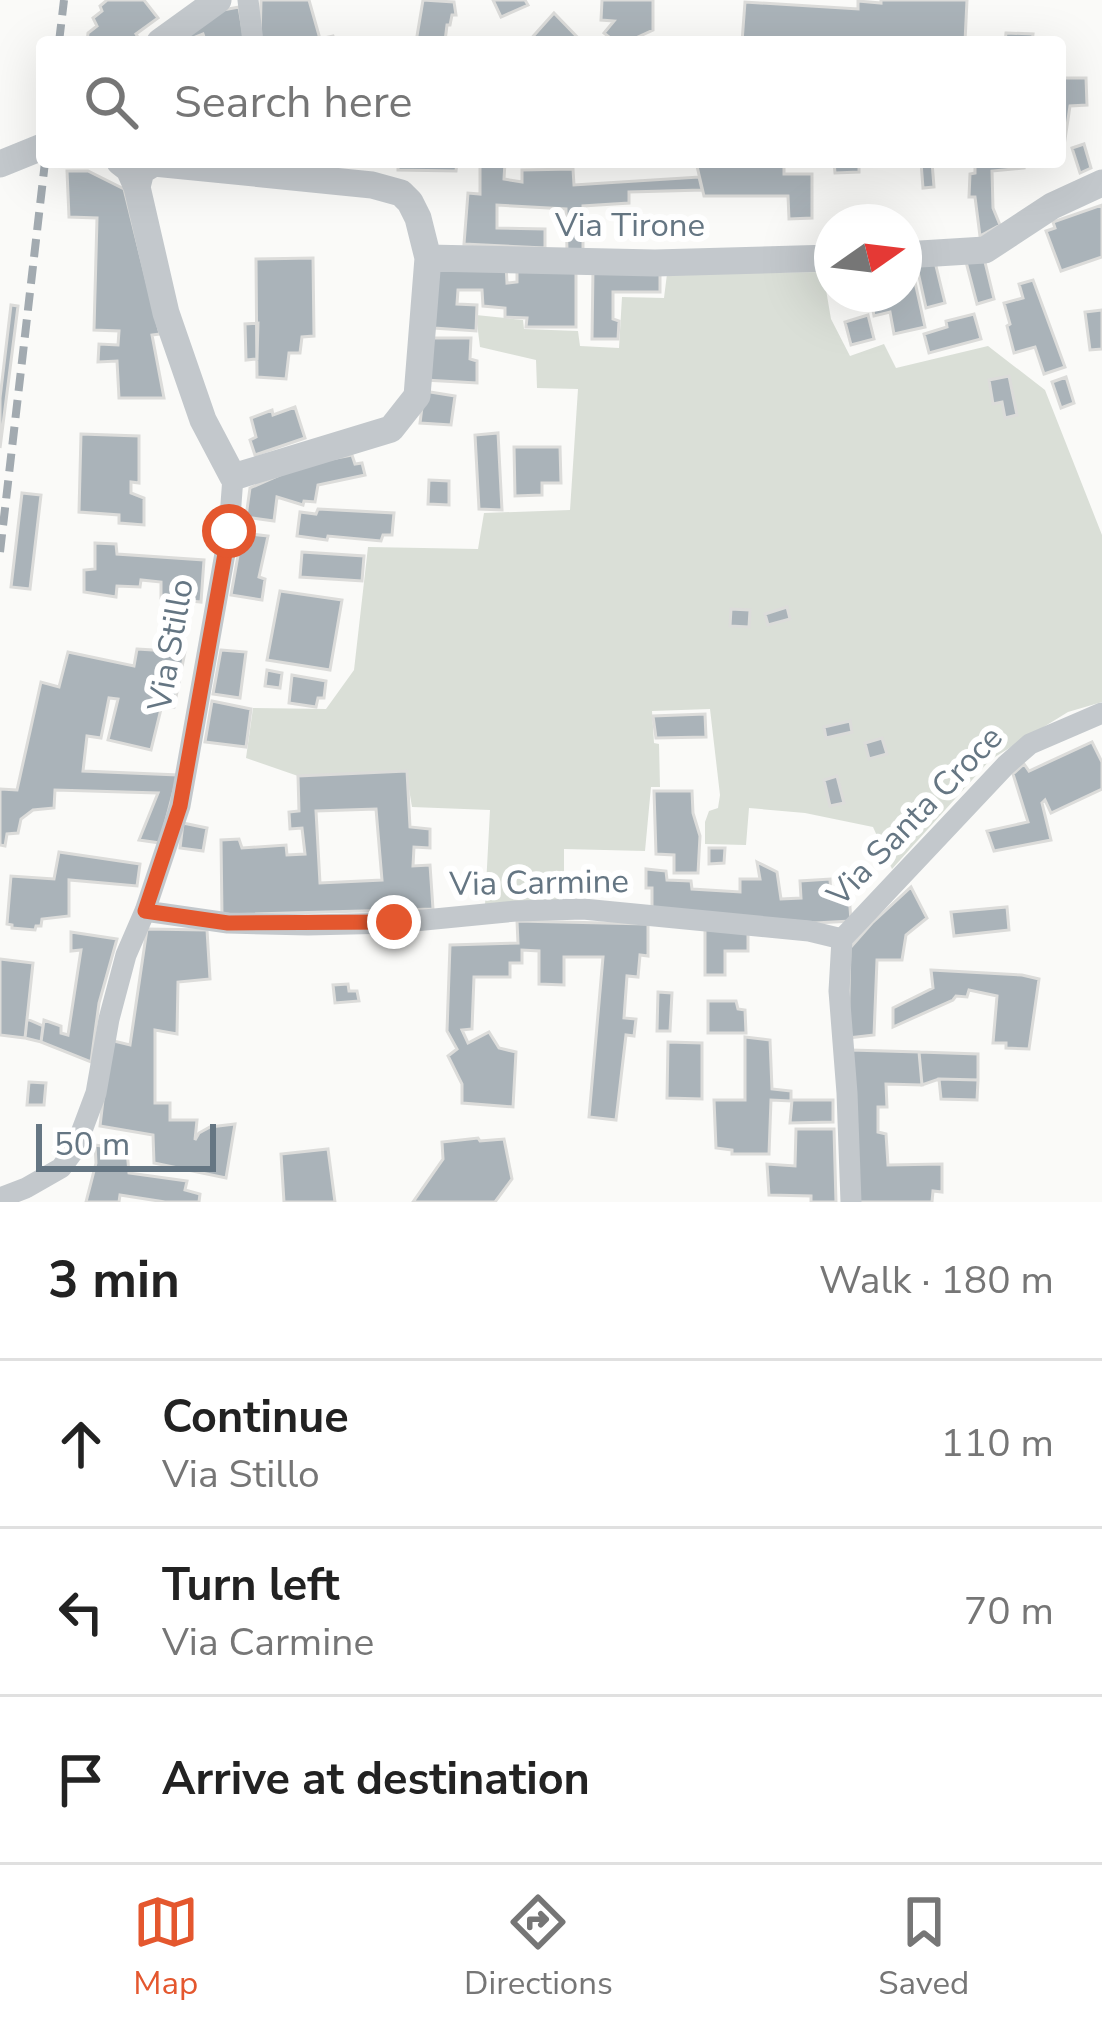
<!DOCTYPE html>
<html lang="en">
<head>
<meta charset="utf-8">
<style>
  :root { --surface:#fff; --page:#f6f6f6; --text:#222; --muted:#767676; --line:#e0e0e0; --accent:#e4572e }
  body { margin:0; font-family:"Nunito Sans",sans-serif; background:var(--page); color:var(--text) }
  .compass { position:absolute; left:814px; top:204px; width:108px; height:108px; border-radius:50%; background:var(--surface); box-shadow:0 12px 48px #0002; rotate:76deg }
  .scale { position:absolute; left:36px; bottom:30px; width:180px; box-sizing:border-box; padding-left:12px; border:6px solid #657683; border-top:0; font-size:33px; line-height:42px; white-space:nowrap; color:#657683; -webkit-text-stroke:9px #fff; paint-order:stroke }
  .stop { position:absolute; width:36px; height:36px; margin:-27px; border:9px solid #e4572e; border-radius:50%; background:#fff }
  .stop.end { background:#e4572e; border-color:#fff; box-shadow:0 3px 12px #0008 }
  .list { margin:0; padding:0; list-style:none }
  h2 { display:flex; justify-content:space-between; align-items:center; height:156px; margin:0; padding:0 48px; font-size:51px }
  h2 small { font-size:39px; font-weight:400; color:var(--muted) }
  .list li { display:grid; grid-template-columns:78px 1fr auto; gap:36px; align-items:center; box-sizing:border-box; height:168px; padding:0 48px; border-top:3px solid var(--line) }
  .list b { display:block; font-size:45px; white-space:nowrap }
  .list p { margin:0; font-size:39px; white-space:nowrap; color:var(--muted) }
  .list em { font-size:39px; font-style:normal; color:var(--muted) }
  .icon { flex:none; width:66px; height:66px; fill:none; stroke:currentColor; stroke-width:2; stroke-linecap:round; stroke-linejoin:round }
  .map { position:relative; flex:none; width:1102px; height:1202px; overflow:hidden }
  .search { position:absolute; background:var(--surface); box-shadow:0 12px 48px #0002; left:36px; right:36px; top:36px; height:132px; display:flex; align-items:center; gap:30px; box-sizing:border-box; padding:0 42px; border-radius:12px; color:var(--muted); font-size:45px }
  .sheet { height:660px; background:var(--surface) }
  nav { display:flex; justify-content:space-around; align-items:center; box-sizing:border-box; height:168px; border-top:3px solid var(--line); background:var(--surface); font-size:33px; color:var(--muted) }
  nav a { display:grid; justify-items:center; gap:6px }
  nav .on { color:var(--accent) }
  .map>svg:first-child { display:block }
</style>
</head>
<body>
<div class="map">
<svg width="1102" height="1202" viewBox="0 0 1102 1202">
  <rect width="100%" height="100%" fill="#fafaf8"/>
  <!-- garden -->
  <path fill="#dadfd7" d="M823,272L831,319L850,356L884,344L896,368L988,346L1045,390L1102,535V702L1068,712L990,760L892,869L873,827L805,813L749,808L746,845L705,844V822L709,811L718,808L720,795L710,709L652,711L654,743L659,744L660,787H651L645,851L564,849V900L485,905L490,810L412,807L406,771L298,776L246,758L253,708L326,709L354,670L368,547L478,549L484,513L570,510L578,389L537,388L536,360L480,347L476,315L523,320L524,329L578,331L580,346L619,348L622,297L664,298L667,274Z"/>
  <!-- building -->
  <path fill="#aab3b9" stroke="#dcdcda" stroke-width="3" fill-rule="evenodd" d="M107,0H144L158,18L136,34L139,39L136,42H87L88,33L97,26L93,18L102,11L100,6Z
    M261,0H309L320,39L333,36L335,42H260Z
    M423,0L454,2L456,15H452L450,25H447L445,41L467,42H416Z
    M493,0H525L528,5L501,17Z
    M602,0H653V30L627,42H615L604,33L614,21L601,20Z
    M881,0H967L965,42H742L745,2L858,9V1L881,3Z
    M239,7L245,42H214L213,38L205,40L203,34L188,40L189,42H171L212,12Z
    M554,13L582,42H528Z
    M1006,33L1033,34L1032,42H1005Z
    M1060,78H1086L1087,105L1070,106L1064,146L1060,145Z
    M1084,144L1091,168L1080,173L1072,148Z
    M398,162H457L456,171L398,170Z
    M480,162H505L504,179L522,182V170L573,169L574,185L699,177L702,190L629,192V203L583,206V251H567L566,209L497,205V228L545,229V248L464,244L468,193L480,194Z
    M696,162H784V174H812V218L789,219L788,196H704Z
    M834,162H859V172L835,173Z
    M921,162H932L934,187L923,188Z
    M975,162H1023L1024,168L992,171L993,208L1000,225L980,236L975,197H969L970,174L975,173Z
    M67,171H88L124,189L160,334L152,335L164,398H119L117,361L98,362L99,344L118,345L119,331L94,330L97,218L69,217Z
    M1102,205V257L1061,271L1046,231L1055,228L1053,222Z
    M313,258L314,336L302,337L300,353H289L286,379L257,377L256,259Z
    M984,258L994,299L977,304L966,262Z
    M935,262L945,303L926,308L916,263Z
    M506,264L507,283L517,282V266L576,267V327H526L527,318L505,317V308L483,306L482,290H458L457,304L477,305L476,331L434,328L436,265Z
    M904,264H911L925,327L894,334L890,312L874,316L870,294H904Z
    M660,268V292H613V319L619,321L618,339H592L593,269Z
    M1033,280L1065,367L1044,374L1035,347L1014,353L1007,326L1010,324L1004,303L1023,298L1019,284Z
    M11,305L18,306L0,448V398Z
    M1102,310V349L1090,350L1085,312Z
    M974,314L981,339L929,353L924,334L947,327L946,321Z
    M868,315L874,339L851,345L845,322Z
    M258,323L257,359L246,360L245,324Z
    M428,338H471L470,359L477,361V383L425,380Z
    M1009,376L1017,415L1005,418L1002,402L993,404L989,380Z
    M1066,377L1074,403L1061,408L1052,382Z
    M424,391L455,396L451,425L420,423Z
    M295,407L305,438L255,455L250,440L256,437L251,418L272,410L273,415Z
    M498,433L502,510L479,509L475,435Z
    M81,434L139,436V483L131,482V493L144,498V525L119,523V515L79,512Z
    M514,447H560L561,483H542V495L515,496Z
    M352,455L355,464L362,463L365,475L318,485L315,502L304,501L303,505L277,497L274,521L246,517L250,488L305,464Z
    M429,480L449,481V505L428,504Z
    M22,493L41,495L30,589L11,587Z
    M318,509L394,513L392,535H383L381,541L328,536L327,540L297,536L300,512L316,514Z
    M242,533L268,536L259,577L265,579L262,600L231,595Z
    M95,543L116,544L117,554L204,560L201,602L161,598V582L141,580L140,587L117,586L116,597L84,592V570L95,569Z
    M302,552L364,556L362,581L300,577Z
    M280,591L342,600L330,670L267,660Z
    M787,607L790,619L768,625L765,614Z
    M731,609L750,610L749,627L730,626Z
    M137,649L185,652L174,707L162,705L151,750L108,740L118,699L109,698L101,738L87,736L83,771L178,775L160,843L139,840L158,793L55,790L54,808L33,810L21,819L18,833L7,834L5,846L0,845V789L17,790L41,682L59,687L68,652L134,666Z
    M221,650L246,652L240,698L213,694Z
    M267,670L282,673L280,688L265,686Z
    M292,675L326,681L324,698H318L316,707L289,703Z
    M212,701L251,709L246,747L205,742Z
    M705,714L706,737L656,738L653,716Z
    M850,721L852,732L826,738L824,727Z
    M882,738L887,754L869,759L865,743Z
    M1092,742L1102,762V789L1051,813L1045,800L1042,803L1051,840L994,851L987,831L1028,822L1013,774L1024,764L1029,771Z
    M407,771L410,827L430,829V848L414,847L413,866L430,865L433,909L222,915L221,840L239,839L242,848L286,845L287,855L305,854L302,828L290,829L289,812L299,811L298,776ZM376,809L382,880L320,883L316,811Z
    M837,776L844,803L830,806L824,780Z
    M654,791H692L693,813L700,836L698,873H674V855L656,854Z
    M183,823L207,828L203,851L180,848Z
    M709,848H725L724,863L709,864Z
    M59,852L140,864L137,886L69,880V916L42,919L41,926H36L35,930L12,928V925L7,924L11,876L54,879Z
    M757,862L777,872L781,899L801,898L800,881L830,879L831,896L849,894L851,921L815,923L652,909V888H646V869L666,871L667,880L691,881L692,889L740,892V879H760Z
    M911,887L927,918L906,935L902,960H877L874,1035L848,1038L850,948L872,923Z
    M1007,907L1009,930L954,936L951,912Z
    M517,921L648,924V956L640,955L638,977L627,976L624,1018L636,1019L634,1036L626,1035L616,1120L589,1117L603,957H564V985L539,984V951L522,950V963H510V977H474L472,1029L462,1030L468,1043L489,1032L499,1048L516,1052L513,1107L462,1103V1084L448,1056L457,1049L447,1031L450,945L518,943Z
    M705,927L748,929V951H725V975H705Z
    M147,929L207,930L210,979L178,982L177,1034L155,1030V1103H170V1120H197L195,1140L199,1133L210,1127L235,1124L226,1178L154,1163L153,1135L100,1126L110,1040L130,1045Z
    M71,932L117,939L99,1003L91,1062L41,1042L44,1020L61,1026V1033L68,1035L81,950L71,951Z
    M0,959L33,963L25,1038L0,1035Z
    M931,970L1022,975L1039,979L1029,1049L1006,1048V1043H993L997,996L969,990L967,997L956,996L953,1000L893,1027V1008L933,988Z
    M348,984L349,991H357L359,1001L335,1003L333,985Z
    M658,992L672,993L670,1031H657Z
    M708,1001H736L738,1009L745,1010L746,1033H708Z
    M27,1019L43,1026L41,1042L25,1038Z
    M745,1037L770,1040L772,1089L791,1091V1101L771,1100L769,1154H732V1150L716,1148L714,1100H745Z
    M668,1042L702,1043V1099L667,1098Z
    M850,1050L919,1052L922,1085L886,1084L887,1107H878V1132L886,1134L888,1165L942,1164V1192L933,1191L932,1202H859Z
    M919,1052L978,1054V1080L939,1079L922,1085Z
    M939,1079L978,1080L977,1100L941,1099Z
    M29,1082L46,1083L44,1105H27Z
    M792,1100H833V1122L790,1123Z
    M796,1129H834L836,1202H811V1196L769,1195L767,1164L795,1166Z
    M478,1138L480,1141L504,1139L512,1179L495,1202H413L443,1159L442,1142Z
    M95,1145L127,1150L129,1173L187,1181L185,1190L200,1194L199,1202H165L120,1195L119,1202H86L96,1163Z
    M328,1149L335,1202H284L281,1154Z"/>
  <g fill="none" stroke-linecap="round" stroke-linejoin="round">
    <!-- minor -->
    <path stroke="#c3c8cc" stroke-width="21" d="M248,0L253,42
      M145,911L228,923L308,925L394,923L516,911L583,909L809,931L842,939
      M842,939L1006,765L1030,744L1102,713
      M842,939L839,991L847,1093L851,1202
      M0,1198L26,1188L61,1168L75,1149L96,1093L109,1019L126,955L145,911L180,806L229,531L233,477"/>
    <!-- tertiary -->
    <path stroke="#c3c8cc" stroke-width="27" d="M160,42L218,0
      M120,162L129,169L137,187L166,313L203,420L233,477L391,429L417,396L428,258L418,218L410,202L401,193L372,185L154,163L141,171L137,187
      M0,164L42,147
      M904,255L985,250L1052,206L1102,183
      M428,258L655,263L832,258"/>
    <!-- rail -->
    <path stroke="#a2aab0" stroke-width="8" stroke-dasharray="18 9" stroke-linecap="butt" d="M59,42L64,0
      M0,552L45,162"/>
  </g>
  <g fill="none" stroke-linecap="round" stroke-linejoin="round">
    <!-- route -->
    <path stroke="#e4572e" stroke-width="15" d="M229,531L180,806L145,911L228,923L394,922"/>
  </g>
  <g text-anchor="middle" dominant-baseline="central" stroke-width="12" stroke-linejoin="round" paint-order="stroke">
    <!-- street labels -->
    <g font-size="33" fill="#657683" stroke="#fff">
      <text x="630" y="225">Via Tirone</text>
      <text transform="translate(171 645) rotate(-80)">Via Stillo</text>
      <text transform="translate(915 816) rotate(-46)">Via Santa Croce</text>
      <text transform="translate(539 883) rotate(-1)">Via Carmine</text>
    </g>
  </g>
</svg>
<svg class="compass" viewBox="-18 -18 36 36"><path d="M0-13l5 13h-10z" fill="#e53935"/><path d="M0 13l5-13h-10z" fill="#767676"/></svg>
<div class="scale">50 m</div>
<div class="stop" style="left:229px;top:531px"></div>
<div class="stop end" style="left:394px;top:922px"></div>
<div class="search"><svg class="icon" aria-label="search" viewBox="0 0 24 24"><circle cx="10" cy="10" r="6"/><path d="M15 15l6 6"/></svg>Search here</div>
</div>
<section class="sheet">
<h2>3 min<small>Walk · 180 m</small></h2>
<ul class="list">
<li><svg class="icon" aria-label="ahead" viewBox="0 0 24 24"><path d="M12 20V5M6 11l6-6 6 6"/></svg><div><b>Continue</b><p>Via Stillo</p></div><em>110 m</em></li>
<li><svg class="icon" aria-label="left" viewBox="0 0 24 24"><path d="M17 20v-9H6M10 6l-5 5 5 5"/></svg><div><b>Turn left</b><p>Via Carmine</p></div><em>70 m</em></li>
<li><svg class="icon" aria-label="arrive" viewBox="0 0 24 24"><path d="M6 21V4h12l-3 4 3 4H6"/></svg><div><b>Arrive at destination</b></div></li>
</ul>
</section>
<nav>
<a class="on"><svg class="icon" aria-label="map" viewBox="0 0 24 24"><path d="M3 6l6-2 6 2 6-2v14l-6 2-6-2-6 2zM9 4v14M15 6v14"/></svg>Map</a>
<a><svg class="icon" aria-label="directions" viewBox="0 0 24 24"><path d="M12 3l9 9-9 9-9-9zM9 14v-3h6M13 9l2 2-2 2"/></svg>Directions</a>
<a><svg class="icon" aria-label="saved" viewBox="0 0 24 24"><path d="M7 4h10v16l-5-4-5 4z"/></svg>Saved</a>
</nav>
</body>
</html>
